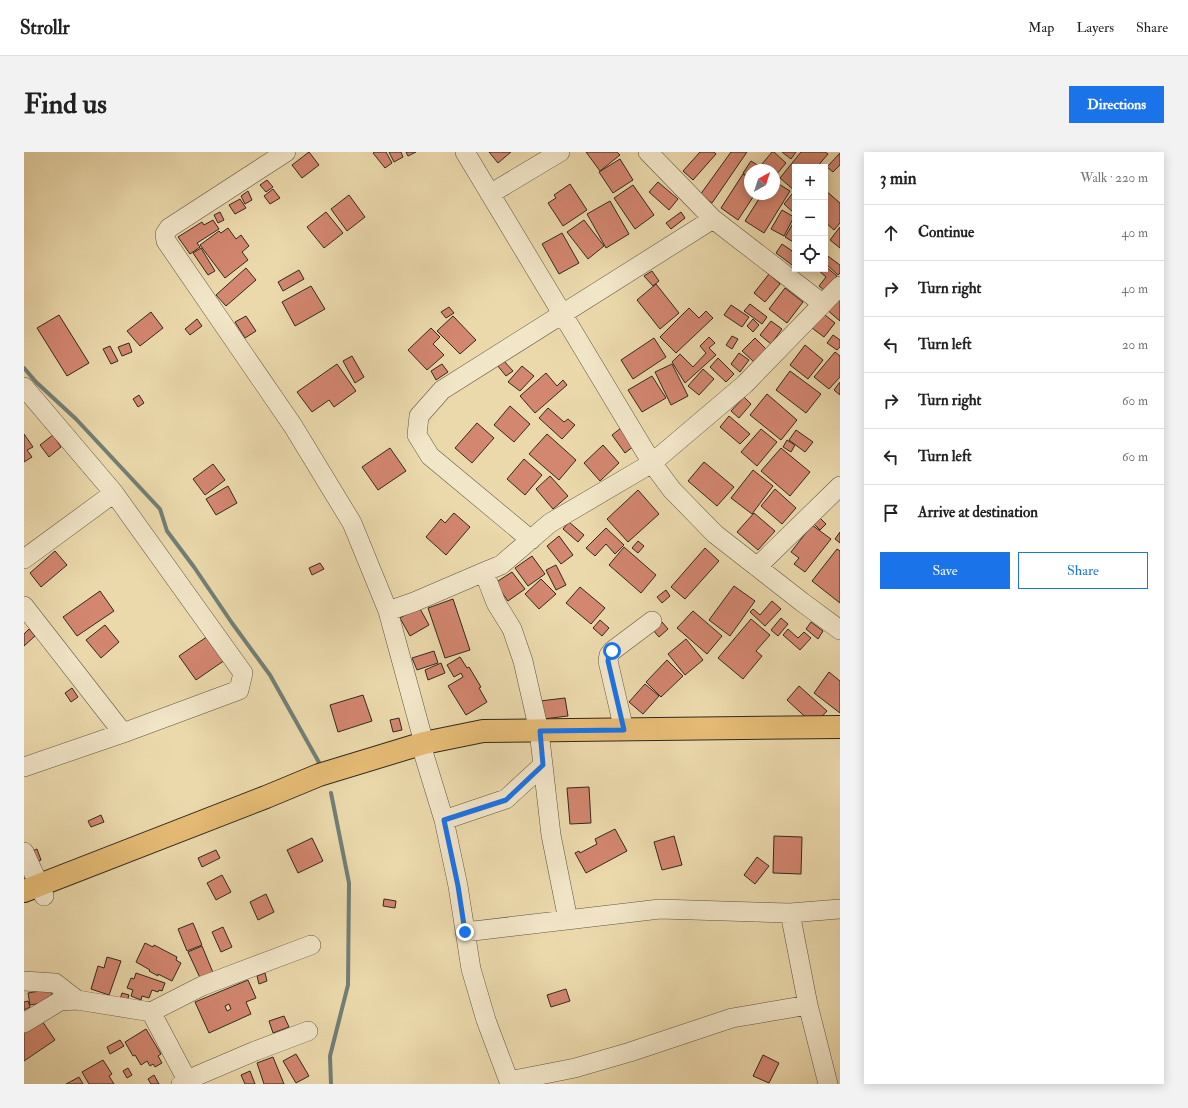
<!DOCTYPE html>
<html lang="en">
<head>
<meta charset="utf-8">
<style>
  :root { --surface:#fff; --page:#f2f2f2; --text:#222; --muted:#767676; --line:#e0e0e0; --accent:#1a73e8 }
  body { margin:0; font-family:"IM FELL Double Pica",serif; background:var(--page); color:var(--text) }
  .controls { position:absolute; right:12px; top:12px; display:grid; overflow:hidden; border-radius:0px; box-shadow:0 2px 10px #0003 }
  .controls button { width:36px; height:36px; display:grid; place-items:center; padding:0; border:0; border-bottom:1px solid var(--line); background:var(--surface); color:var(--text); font:20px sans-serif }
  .compass { position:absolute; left:720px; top:12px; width:36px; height:36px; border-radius:50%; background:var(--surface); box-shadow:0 2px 10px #0003; rotate:39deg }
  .stop { position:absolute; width:12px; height:12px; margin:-9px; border:3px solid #1a73e8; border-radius:50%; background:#fff }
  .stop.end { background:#1a73e8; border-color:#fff; box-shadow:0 1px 4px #0008 }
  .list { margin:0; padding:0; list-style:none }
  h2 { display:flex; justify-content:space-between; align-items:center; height:52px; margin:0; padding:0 16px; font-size:17px }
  h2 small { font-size:13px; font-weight:400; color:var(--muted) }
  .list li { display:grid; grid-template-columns:26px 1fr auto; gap:12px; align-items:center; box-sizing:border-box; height:56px; padding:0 16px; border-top:1px solid var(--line) }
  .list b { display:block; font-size:15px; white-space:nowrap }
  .list em { font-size:13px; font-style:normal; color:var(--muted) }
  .actions { display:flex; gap:8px; padding:12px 16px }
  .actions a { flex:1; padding:9px 0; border:1px solid var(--accent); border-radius:0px; text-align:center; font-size:14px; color:var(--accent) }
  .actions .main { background:var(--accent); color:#fff }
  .icon { flex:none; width:22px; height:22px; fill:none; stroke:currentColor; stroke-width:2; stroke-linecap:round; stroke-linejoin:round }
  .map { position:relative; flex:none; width:816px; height:932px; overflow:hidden; border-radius:0px }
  header { display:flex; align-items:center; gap:24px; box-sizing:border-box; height:56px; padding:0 20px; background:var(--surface); border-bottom:1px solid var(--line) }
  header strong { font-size:19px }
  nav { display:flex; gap:22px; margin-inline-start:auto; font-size:14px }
  .intro { display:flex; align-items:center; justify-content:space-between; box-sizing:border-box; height:96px; padding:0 24px }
  h1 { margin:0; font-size:28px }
  .button { padding:10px 18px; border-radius:0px; background:var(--accent); color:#fff; font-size:14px; font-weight:700 }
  main { display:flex; gap:24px; padding:0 24px }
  aside { flex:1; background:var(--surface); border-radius:0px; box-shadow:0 2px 10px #0003 }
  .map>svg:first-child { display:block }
</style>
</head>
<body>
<header>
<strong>Strollr</strong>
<nav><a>Map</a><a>Layers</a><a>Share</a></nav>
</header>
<div class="intro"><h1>Find us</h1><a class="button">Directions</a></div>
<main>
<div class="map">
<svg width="816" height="932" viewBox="0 0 816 932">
  <rect width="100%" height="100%" fill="#ebd9ac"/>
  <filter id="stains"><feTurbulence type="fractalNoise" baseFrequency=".005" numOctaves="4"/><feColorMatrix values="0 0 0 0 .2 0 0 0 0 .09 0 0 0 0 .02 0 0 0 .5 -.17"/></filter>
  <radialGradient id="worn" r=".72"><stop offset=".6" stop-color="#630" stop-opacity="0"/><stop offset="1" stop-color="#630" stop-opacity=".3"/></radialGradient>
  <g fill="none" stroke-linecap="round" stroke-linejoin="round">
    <!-- stream -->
    <path stroke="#717f77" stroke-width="4" d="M0,216L12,230L52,267L136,357L143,379L170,415L208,471L246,523L297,614
      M307,932L306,904L324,833L325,731L307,641"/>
  </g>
  <!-- building -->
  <path fill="#d38670" stroke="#32291e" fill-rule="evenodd" d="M285,0L295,13L278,26L268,13Z
    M351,0H362L368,11L361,16L349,1Z
    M365,0H377L379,5L370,10Z
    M382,0H392L384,4Z
    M465,0H487L474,11Z
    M562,0H593L596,3L576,19Z
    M676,0H690L692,2L669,28L659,19Z
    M707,0H723L688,51L676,43Z
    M748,0H750L762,11L752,23L750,22V18H745L738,12Z
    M758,0H772L767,7Z
    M777,0H801L804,2L793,15H771V39L756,26Z
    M816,1V13L809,20L803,15Z
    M596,7L609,28L589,41L575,20Z
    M727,9L741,18H726V26L719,21Z
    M719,22L726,27V42H731L714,68L697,56Z
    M243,28L249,35L242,40L236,33Z
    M750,29L766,39L740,81L721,69L738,42H750Z
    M634,30L654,47L645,58L625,40Z
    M546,32L563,58L539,74L524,51L532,46L530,43Z
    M609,33L630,63L611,77L590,46Z
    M249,37L256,46L246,52L240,44Z
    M801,38L816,51V71L810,78L801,70Z
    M224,39L228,48L221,52L217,44Z
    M768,42L771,44V59L770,61L760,52Z
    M325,43L341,65L323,79L307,57Z
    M216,47L222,56L211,62L205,53Z
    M586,49L605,82L582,96L563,62Z
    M758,58L770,65L760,84L747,77Z
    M196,60L200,68L194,71L190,63Z
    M302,60L319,81L300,96L283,75Z
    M657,60L661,66L647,77L642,71Z
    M189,68L195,77L173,91L176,95L166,102L154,85L178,70L180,73Z
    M560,68L580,94L564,107L543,80Z
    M771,68V91L761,85Z
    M816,75V96L806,88Z
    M204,76L212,87L217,83L225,94L218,100L224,108L201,126L176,93L195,79L197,81Z
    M538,81L555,111L535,122L518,92Z
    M758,92L771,101V109L768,113L752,101Z
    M177,96L191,119L184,123L169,101Z
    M801,102L816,113V121L814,123L801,111Z
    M801,114L813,124L800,138L795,134L802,125L793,117H801Z
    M222,116L232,128L202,154L192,143Z
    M275,118L280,127L259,139L254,130Z
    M628,119L635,129L629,134L620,124Z
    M745,122L756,132L741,150L730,141Z
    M632,132L655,161L636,177L613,148Z
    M287,134L301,157L271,174L258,150Z
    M761,136L779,150L763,171L745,157Z
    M812,145L816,148V169L802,157Z
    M726,152L743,165L738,172L720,159Z
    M707,153L725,165L718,175L700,163Z
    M425,155L430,161L422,166L417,160Z
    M665,156L675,166L682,159L689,166L652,201L636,185Z
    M795,158L811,171L800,185L784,173Z
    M127,160L139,176L116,194L103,179Z
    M35,163L65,211L43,224L13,176Z
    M222,164L232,179L221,186L211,170Z
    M429,164L452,188L436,202L413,179Z
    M173,167L178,174L166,183L161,177Z
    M729,167L735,173L729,180L723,174Z
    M747,169L758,177L747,192L736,183Z
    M407,176L416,185L409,192L420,203L403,218L384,198Z
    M809,183L816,188V195L813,198L803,191Z
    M708,184L714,187L708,197L702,193Z
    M685,185L691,191L685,196L692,203L661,231L648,210L656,202L669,215L682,201L676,194Z
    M630,186L642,205L609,227L597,208Z
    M731,186L742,197L730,210L718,199Z
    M105,191L108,200L98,204L94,195Z
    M781,193L799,208L784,227L766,213Z
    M86,194L94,209L87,212L79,197Z
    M811,200L816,204V225L805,237L790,225Z
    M715,201L725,208L716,220L707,212Z
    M328,204L340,225L331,231L319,209Z
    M694,206L710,222L702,230L686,215Z
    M479,208L489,219L482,224L473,213Z
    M313,212L332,239L310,255L305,248L288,260L273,240Z
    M418,212L424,220L412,228L407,219Z
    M648,212L664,244L647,253L631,220Z
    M498,214L510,224L496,239L484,230Z
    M679,217L690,227L675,243L664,234Z
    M766,219L797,242L782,261L752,238Z
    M522,221L533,234L539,228L543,233L511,261L496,244Z
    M628,224L642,246L618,260L604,238Z
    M816,230V243L810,238Z
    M743,242L773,268L757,288L726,263Z
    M115,243L120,251L114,255L109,247Z
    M720,245L727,252L715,266L707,259Z
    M486,254L506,272L490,290L470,273Z
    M524,256L540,270L544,267L551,273L538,287L515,266Z
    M705,264L726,282L716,292L696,275Z
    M453,271L470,286L448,311L431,296Z
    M597,276L610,294L601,301L588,283Z
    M737,277L753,290L733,314L717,300Z
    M772,278L789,290L781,300L765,288Z
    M0,282L9,295L3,298L8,305L0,310Z
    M523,282L552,308L535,328L505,302Z
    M29,283L37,295L25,305L16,293Z
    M763,288L771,293L767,300L759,295Z
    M579,293L595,311L576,329L560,311Z
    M366,296L382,319L354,338L338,315Z
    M757,296L786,320L766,344L737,319Z
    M500,307L518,323L501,343L483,327Z
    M680,310L710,335L693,354L664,329Z
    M189,312L201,328L181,343L169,327Z
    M729,318L749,334L728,362L707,346Z
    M526,324L544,344L529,357L512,337Z
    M204,334L213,351L192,363L182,347Z
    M751,337L772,356L758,372L737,354Z
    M614,338L635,362L604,390L583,367Z
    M430,361L446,375L422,403L402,385L417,367L421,371Z
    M730,361L751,379L734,398L713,380Z
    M795,365L802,372L796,378L789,371Z
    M545,370L560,383L554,390L539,377Z
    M788,373L807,387L781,420L770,412L775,406L767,400Z
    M582,376L600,393L591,402L582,392L571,404L562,396Z
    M816,380V391L811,387Z
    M535,384L549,403L537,412L523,394Z
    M614,389L620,394L614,401L608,396Z
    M600,395L632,423L617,441L585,413Z
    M681,396L695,409L661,447L647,435Z
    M813,397L816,399V451L788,429Z
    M31,399L43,413L17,435L6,421Z
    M508,404L521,422L504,434L491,416Z
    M296,411L300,417L288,423L285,416Z
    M532,413L542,433L532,438L522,418Z
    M488,420L501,437L484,449L471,431Z
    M517,427L532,442L515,457L501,442Z
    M710,434L731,449L706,484L685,468Z
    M556,435L581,456L567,472L542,451Z
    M642,438L646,444L638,451L633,445Z
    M76,439L90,459L53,484L39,465Z
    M429,447L446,498L421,506L404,456Z
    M748,449L757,457L741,474L726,460L729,457L736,463Z
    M395,455L405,473L386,484L376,466Z
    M669,459L698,484L683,502L653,476Z
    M757,466L764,472L754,484L747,478Z
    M727,467L746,483L732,499L738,504L719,527L694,506Z
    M576,468L585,476L578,484L569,476Z
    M638,470L644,477L635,485L629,478Z
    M787,470L799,479L794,487L782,477Z
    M81,473L95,490L77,506L62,488Z
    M5,477L11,484L0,494V482Z
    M764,477L774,486L780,480L787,486L776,498L759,483Z
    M184,484L201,508L172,528L155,504Z
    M662,487L679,508L661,523L644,502Z
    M410,499L414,511L393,518L388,506Z
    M436,505L443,516L445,515L457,535L455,536L463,550L442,563L424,534L439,525L437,521L430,525L423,513Z
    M643,508L659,524L637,545L622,530Z
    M417,511L421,521L404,528L401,518Z
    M805,520L816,529V561L790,541Z
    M621,532L635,544L619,562L605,550Z
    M775,534L803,559L790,573L763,548Z
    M48,536L54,545L47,550L41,541Z
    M339,543L348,569L314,580L306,553Z
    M541,546L544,564L519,567L516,549Z
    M375,566L378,578L369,580L366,568Z
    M565,635L567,671L546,672L543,636Z
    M77,663L80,670L67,675L64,669Z
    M591,677L603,699L562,721L551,701L555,699L556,701L573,692L571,687Z
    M650,684L658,713L638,718L630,690Z
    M750,684L778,685L777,722L749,721Z
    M288,686L299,709L274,721L263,698Z
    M13,697L17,708L9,711L6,700Z
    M192,698L196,706L178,715L174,706Z
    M733,705L745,714L731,732L720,723Z
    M198,723L207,740L192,748L183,731Z
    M242,742L250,760L234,768L226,750Z
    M360,747L372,749L371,756L359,754Z
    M169,771L178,793L163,799L154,777Z
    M199,775L208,795L197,800L188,780Z
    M121,791L129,795L130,793L153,805L152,808L157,811L148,829L134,822V824L125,819L126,818L112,810Z
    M178,794L190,823L177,828L164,800Z
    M83,805L97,809L85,843L67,837L74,814L80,816Z
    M112,821L141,831L138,839L135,838L134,840L128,838L125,846L118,844L117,848L107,844L109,838L103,836L107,826L110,827Z
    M241,821L243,829L235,832L233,824Z
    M224,828L232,846L222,850L227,862L185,881L171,850ZM205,852L207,857L203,859L201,854Z
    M27,837L29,849L6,853L4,841Z
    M542,837L546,849L527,855L523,843Z
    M98,841L105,843L103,849L96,847Z
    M4,849L6,855L0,858V850Z
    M260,864L265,875L249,881L245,869Z
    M16,866L31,888L0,909V876Z
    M122,877L137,902L134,904L138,911L131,915L129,912L126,914L123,909L117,913L111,903L109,904L101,890Z
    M96,888L100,894L86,902L83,895Z
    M272,902L285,924L272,931L259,909Z
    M739,903L755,911L745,931L729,924Z
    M249,905L260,932H240L233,911Z
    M79,908L88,922L85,924L90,932H65L58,920Z
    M104,916L108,923L103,926L99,919Z
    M226,919L231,932H221L217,923Z
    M130,923L135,932H127L124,927Z
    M55,925L59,932H42Z"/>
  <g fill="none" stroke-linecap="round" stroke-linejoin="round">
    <defs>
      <path id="minor" d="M262,0L145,76L141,82L142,89L269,274L328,371L364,459L400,591V603L420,668L482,647L519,613L515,579L499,509L488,477L472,451L460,420
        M441,0L628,311L648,338L691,382L778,450L816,478
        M624,0L689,67L799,152
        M466,42L536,0
        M0,235L90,341L219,521L215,538L99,581L0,615
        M507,388L406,304L393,283L395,264L418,238L689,67
        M0,407L90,341
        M733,415L816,334
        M0,454L99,581
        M364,459L390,450L460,420L477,413L526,371L628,311L721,232L816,134
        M600,578L584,509L585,503L588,499L628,469
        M519,613L527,683L544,768
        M420,668L434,734L447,817L462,868L486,932
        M0,700L20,744
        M766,761L784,853
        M441,780L636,757L766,761L816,757
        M0,829L31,831L53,848L127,860L178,834L287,793
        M127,860L163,928
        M0,871L36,849L53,848
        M485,929L551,916L606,900L708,866L784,853L804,932
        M157,932L163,928L231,899L284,879"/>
      <path id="major" d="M0,739L242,645L295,623L400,591L459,579L816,575"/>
    </defs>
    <!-- minor casing -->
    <use href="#minor" stroke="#605542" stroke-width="20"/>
    <!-- major casing -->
    <use href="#major" stroke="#32291e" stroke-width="24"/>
    <!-- minor -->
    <use href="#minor" stroke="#f2e6c9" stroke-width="19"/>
    <!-- major -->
    <use href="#major" stroke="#e6bc76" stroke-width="22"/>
  </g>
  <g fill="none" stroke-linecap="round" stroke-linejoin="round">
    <!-- route -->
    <path stroke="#1a73e8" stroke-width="5" d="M441,780L434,734L420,668L482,648L519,613L516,579L600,578L584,509L585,503L588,499"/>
  </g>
  <rect width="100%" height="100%" filter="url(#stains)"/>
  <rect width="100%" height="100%" fill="url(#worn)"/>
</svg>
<div class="controls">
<button>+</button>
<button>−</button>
<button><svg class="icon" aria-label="locate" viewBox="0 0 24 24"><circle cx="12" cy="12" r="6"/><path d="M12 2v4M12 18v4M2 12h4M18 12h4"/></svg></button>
</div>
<svg class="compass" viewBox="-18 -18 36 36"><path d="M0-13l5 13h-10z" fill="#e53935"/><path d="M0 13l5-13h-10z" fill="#767676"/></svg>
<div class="stop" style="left:588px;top:499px"></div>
<div class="stop end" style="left:441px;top:780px"></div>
</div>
<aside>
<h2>3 min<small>Walk · 220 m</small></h2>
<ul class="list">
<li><svg class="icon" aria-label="ahead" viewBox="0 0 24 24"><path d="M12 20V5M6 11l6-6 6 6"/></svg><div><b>Continue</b></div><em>40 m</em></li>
<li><svg class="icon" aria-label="right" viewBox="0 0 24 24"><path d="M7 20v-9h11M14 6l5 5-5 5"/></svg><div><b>Turn right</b></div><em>40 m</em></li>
<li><svg class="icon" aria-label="left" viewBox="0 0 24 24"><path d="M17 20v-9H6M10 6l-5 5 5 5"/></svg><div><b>Turn left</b></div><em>20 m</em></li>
<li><svg class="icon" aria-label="right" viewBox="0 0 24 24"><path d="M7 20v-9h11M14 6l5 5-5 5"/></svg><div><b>Turn right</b></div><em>60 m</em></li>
<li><svg class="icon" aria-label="left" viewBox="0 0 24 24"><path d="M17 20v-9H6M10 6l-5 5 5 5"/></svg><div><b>Turn left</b></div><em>60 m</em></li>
<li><svg class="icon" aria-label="arrive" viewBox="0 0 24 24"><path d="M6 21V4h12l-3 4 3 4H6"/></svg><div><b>Arrive at destination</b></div></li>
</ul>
<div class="actions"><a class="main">Save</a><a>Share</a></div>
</aside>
</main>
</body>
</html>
